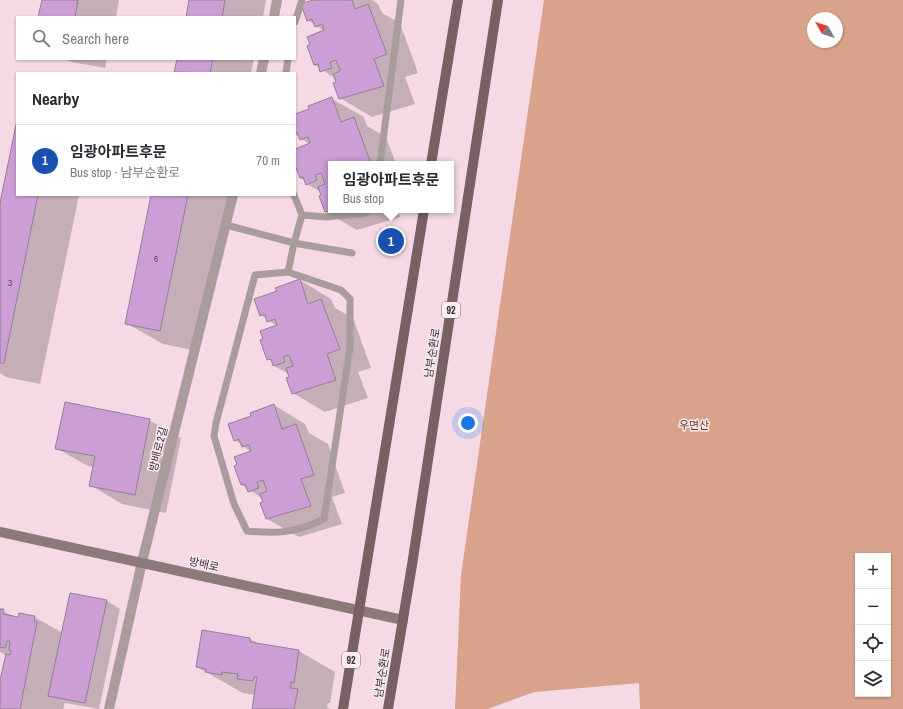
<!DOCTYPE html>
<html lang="en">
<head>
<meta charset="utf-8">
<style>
  :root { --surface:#fff; --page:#f7f7f7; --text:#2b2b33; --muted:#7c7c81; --line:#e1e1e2; --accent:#0b8043 }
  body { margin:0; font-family:"Archivo Narrow","Noto Sans KR",sans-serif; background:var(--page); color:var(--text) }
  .controls { position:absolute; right:12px; bottom:12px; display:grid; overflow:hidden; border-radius:0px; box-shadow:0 1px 3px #0004 }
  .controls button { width:36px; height:36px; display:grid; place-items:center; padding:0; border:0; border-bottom:1px solid var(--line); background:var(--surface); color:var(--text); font:20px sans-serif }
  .compass { position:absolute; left:807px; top:12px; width:36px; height:36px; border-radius:50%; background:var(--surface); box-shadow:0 1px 3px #0004; rotate:310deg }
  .you { position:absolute; left:468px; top:423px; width:14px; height:14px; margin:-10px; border:3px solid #fff; border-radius:50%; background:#1a73e8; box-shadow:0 0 0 6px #1a73e833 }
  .badge { display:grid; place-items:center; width:26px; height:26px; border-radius:50%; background:var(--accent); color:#fff; font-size:13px; font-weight:700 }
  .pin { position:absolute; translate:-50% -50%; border:2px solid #fff; box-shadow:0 1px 4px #0006 }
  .popup { position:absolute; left:328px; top:161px; width:126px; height:52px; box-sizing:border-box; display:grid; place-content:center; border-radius:0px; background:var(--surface); filter:drop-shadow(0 1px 3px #0005); font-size:13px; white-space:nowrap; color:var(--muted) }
  .popup b { font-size:15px; color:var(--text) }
  .popup::after { content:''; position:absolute; left:50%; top:100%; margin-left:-8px; border:8px solid transparent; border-top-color:var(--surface) }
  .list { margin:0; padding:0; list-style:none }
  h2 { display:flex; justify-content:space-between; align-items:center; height:52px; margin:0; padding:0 16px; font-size:17px }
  h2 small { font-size:13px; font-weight:400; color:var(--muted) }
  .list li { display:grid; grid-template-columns:26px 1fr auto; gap:12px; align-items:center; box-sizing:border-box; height:72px; padding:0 16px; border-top:1px solid var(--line) }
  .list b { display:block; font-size:15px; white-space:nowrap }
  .list p { margin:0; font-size:13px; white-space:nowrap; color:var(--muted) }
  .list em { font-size:13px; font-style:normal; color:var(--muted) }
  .icon { flex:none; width:22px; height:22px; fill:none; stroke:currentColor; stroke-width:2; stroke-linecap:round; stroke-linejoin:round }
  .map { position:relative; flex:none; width:903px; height:709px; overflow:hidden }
  .search { position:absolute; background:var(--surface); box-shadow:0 1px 3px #0004; left:16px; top:16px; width:280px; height:44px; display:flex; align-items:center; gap:10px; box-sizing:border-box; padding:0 14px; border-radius:0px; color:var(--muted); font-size:15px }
  .panel { position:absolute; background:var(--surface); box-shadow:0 1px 3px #0004; left:16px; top:72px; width:280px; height:124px; border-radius:0px }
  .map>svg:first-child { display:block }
</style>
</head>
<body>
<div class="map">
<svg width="903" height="709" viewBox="0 0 903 709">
  <rect width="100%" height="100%" fill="#f5dae6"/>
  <!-- green -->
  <path fill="#d9a28b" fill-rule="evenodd" d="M544,0H903V709H640L639,683L534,692L488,709H455L461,575ZM813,18H837V42H813ZM858,556H888V694H858Z"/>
  <!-- shadow -->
  <path fill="#0003" d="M43,0H119L116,17H39Z
    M190,0H266L263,17H187Z
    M316,0H372L378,4L382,13L400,23L418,73L405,77L415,104L372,117L340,98L336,79L315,65L324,31L308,20Z
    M66,59H107L105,68L71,62Z
    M178,59H254L251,73H179L175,71Z
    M332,99L364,117L367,126L386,137L396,164H331V210H398L400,217L357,230L326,212L321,192L307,184L306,181L300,178L295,163V150L309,144L295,134V115Z
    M17,125V195H79L40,384L6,377L0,373V208Z
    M152,195H229L197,351L163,344L126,323Z
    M300,280L331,299L335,308L353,318L371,368L358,372L368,398L325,412L293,393L289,374L274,366L273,362L268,359L277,326L261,315L278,292Z
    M274,405L305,424L309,433L328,444L345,493L332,497L342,524L299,537L267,519L263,499L242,485L251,452L235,440L252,417Z
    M149,420L181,438L166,513L122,504L90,485L93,467L88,466L56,448Z
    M71,594L107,601L120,609L99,709L65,703L63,709H0V684L7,656L0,652V610L15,617H34L63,633Z
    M203,631L250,639L259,644L299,651L335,672L330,703H328L327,707L330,709H253L255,695L243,693L197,667Z"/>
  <!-- building -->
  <path fill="#cd9dd5" stroke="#918093" d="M42,0H78L75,17H38Z
    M189,0H225L222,17H186Z
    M313,0H352L355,9L368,4L387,54L374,59L384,86L339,99L333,83L336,82L333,74L340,71L336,60L330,62L332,68L320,72L318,64L314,65L307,46L310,44L307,37L324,30L322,24L315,27L312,19L307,21L301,4Z
    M177,59H213L210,73L174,72Z
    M332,97L341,122L354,117L371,164H331V210L325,212L319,196L321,195L318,187L325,184L321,173L315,175L317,180L306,185L303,177L300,178L295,165V149L310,143L308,137L300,140L297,132L295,133V114L309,109L308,106Z
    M17,120V195H38L4,363H0V203Z
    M151,195H188L160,331L125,324Z
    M300,279L308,304L321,299L340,349L327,354L336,380L292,394L286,378L289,377L286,368L293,366L289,355L283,357L285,362L273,366L271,359L267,360L260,340L263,339L260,331L277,325L275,319L267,322L265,314L260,316L254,299L277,291L275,288Z
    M65,402L150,419L135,495L89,486L95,456L55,449Z
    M274,404L282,429L296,424L314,475L301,479L311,506L266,519L260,503L263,502L260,494L267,491L263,480L257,482L259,488L248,492L245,484L241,485L234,466L237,464L234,457L251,451L249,445L242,447L239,439L234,441L228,424L251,416L250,413Z
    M70,593L107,600L85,703L48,696Z
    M0,609H4L3,614L18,617L19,613L35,616L34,621L37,622L20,709H0V680L6,654L10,655L11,651L9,650L10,641H7L5,648L0,647Z
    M202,630L250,638V642L299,650L294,683L291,682L290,688L298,689L294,709H252L257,677H254L253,681L237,679L238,674L222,672V675L205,672L206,669L196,667Z"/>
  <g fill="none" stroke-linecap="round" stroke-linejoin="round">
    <!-- service -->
    <path stroke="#a99c9c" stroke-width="7" d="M295,22L302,0
      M286,73L288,59
      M380,164L401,0
      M302,215L326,217L365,213L369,210
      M226,225L294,243L352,253
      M288,272L341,290L350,299V347L324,519C294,533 279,534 247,531L234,504L214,436L216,423L255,275L288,272L294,243L302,215L294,195"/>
    <!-- minor -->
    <path stroke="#a99c9c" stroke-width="10" d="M274,17L277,0
      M261,73L264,59
      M109,709L142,562L233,195"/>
    <!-- secondary -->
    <path stroke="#8c797a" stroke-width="10" d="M0,532L403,620"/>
    <!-- primary -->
    <path stroke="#776162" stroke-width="10" d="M431,164L458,0
      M343,709L424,210
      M388,709L412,565L498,0"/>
  </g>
  <g text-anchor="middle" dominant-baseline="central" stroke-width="3" stroke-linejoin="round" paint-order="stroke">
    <!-- number labels -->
    <g font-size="9" fill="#5c495b">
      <text x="156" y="259">6</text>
      <text x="10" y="283">3</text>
    </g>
    <!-- shield labels -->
    <g fill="#fbebf2" stroke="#72666c" stroke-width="1">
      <rect x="442" y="302" width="18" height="16" rx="3"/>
      <rect x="342" y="652" width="18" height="16" rx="3"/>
    </g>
    <g font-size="10" font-weight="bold" fill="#372d32">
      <text x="451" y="310">92</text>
      <text x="351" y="660">92</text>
    </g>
    <!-- street labels -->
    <g font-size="11" fill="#372d32" stroke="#fbebf2">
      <text transform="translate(432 353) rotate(-81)">남부순환로</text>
      <text transform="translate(158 449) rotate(-76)">방배로2길</text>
      <text transform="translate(204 564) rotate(13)">방배로</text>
      <text transform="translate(382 673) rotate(-81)">남부순환로</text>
    </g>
    <!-- park labels -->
    <g font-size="11" fill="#723213" stroke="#fbebf2">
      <text x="694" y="425">우면산</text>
    </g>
  </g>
</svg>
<div class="controls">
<button>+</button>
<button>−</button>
<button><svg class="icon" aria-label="locate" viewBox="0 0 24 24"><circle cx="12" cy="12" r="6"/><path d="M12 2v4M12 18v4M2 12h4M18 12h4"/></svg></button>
<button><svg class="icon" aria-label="layers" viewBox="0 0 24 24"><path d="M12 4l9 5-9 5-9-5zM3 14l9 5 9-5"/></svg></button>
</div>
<svg class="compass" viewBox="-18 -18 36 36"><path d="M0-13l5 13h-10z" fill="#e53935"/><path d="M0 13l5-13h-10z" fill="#7c7c81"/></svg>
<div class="you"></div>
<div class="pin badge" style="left:391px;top:241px;background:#1a4fb4">1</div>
<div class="popup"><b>임광아파트후문</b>Bus stop</div>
<div class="search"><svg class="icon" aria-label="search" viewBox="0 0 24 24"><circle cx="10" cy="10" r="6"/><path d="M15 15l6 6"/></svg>Search here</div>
<section class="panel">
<h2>Nearby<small></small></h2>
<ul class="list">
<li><span class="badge" style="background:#1a4fb4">1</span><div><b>임광아파트후문</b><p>Bus stop · 남부순환로</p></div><em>70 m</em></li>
</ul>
</section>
</div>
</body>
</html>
